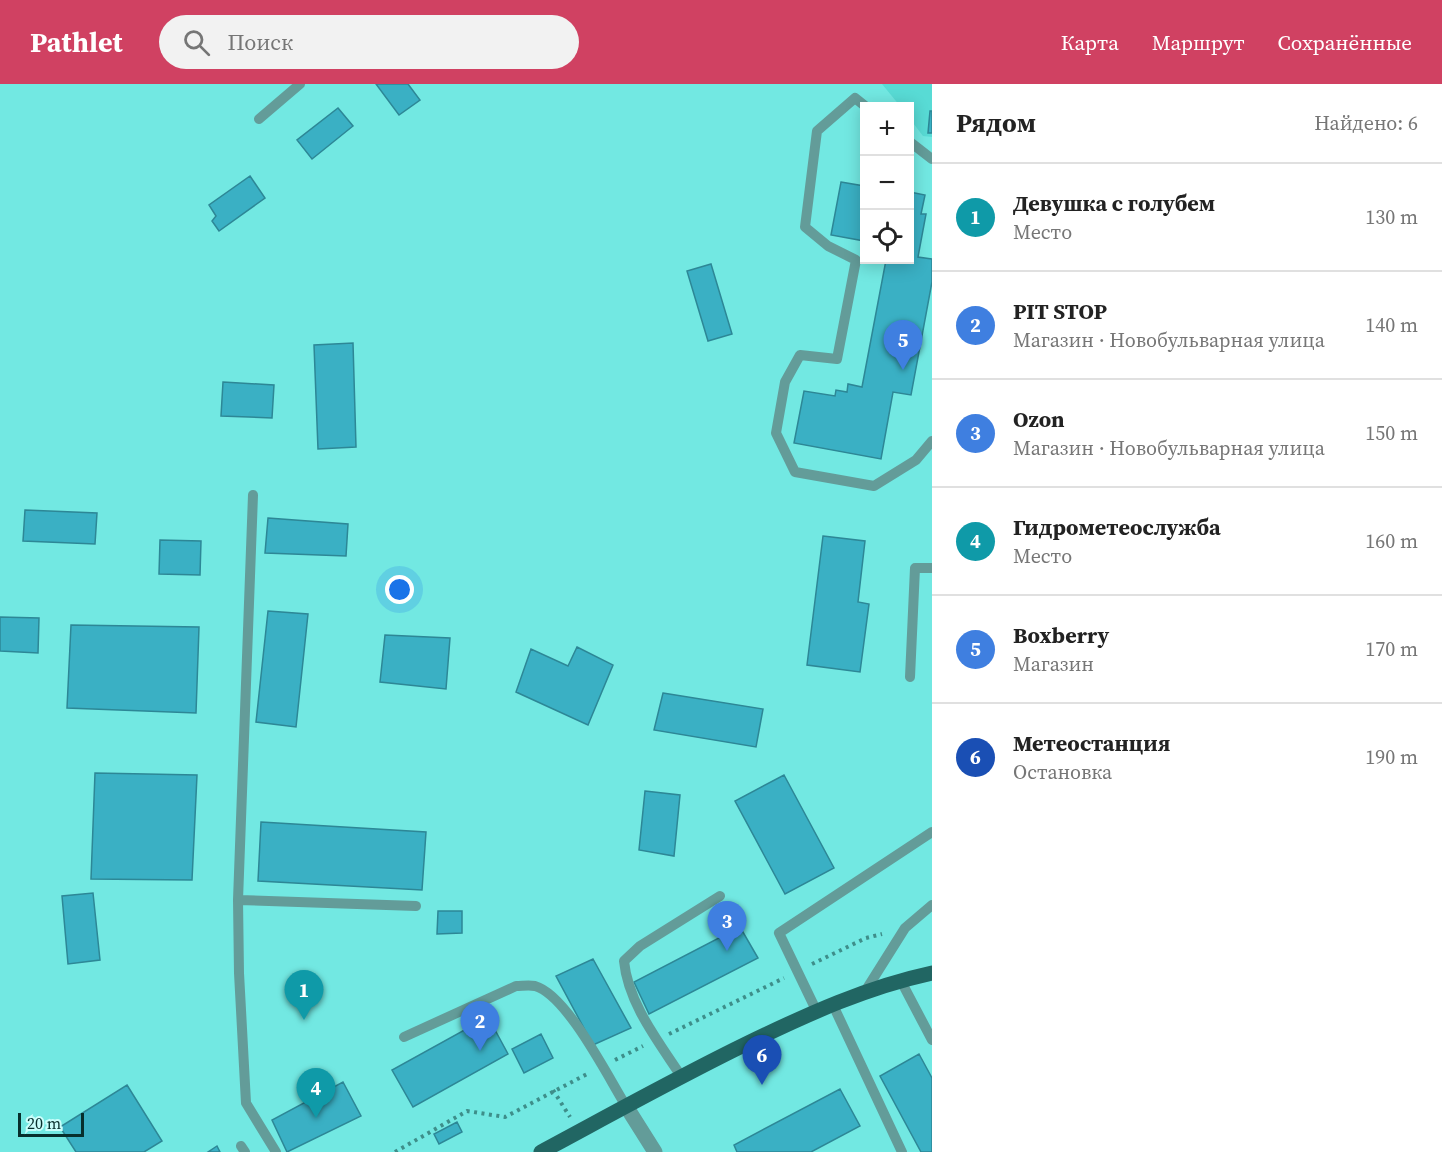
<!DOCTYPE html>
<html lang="ru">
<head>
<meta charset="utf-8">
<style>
  :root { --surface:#fff; --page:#f2f2f2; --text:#222; --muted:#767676; --line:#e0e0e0; --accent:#d04162 }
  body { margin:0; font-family:"Source Serif 4",serif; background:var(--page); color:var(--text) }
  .controls { position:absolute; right:18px; top:18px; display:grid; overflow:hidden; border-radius:0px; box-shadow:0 3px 15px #0003 }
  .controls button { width:54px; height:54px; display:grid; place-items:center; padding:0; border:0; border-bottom:2px solid var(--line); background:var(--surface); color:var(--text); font:30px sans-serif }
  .scale { position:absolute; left:18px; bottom:15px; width:66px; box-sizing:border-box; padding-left:6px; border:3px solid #072f2d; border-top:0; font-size:16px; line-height:21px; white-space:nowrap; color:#072f2d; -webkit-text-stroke:4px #cafefb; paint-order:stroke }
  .you { position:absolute; left:400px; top:506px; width:21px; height:21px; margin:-15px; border:4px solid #fff; border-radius:50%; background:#1a73e8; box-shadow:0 0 0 9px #1a73e833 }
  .badge { display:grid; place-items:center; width:39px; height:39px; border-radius:50%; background:var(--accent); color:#fff; font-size:20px; font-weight:700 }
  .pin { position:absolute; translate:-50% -50px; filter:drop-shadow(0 2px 3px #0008) }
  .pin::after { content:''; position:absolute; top:32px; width:21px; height:18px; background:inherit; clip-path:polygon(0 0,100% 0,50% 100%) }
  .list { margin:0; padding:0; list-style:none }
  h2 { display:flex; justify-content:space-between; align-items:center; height:78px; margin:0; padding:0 24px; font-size:26px }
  h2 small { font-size:20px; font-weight:400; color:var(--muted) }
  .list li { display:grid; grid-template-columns:39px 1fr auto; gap:18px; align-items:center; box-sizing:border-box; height:108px; padding:0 24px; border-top:2px solid var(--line) }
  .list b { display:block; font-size:22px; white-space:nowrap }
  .list p { margin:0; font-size:20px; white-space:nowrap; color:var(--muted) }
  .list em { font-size:20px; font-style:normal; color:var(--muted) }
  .icon { flex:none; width:33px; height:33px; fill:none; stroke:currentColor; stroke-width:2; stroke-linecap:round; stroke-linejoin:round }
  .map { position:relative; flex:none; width:932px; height:1068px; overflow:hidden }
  header { display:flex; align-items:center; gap:36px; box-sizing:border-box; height:84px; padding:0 30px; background:var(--accent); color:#fff }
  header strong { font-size:28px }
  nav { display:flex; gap:33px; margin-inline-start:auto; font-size:21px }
  .search { width:420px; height:54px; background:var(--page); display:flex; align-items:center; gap:15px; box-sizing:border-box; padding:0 21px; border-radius:33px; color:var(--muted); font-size:22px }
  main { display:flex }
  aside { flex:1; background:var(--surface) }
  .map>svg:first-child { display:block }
</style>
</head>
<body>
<header>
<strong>Pathlet</strong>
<div class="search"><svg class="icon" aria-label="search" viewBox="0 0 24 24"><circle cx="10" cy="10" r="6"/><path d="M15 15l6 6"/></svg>Поиск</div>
<nav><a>Карта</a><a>Маршрут</a><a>Сохранённые</a></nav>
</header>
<main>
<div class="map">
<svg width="932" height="1068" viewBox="0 0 932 1068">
  <rect width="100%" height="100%" fill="#72e8e2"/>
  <!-- built -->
  <path fill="#58dbd5" d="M882,0H932V53L923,52L910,35V22H900Z"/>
  <!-- building -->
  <path fill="#3ab0c4" stroke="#2d8796" stroke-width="1.5" d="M376,0H408L420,16L399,31Z
    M338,24L353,42L312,75L297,56Z
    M930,27H932V49H928Z
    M250,92L265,114L219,147L212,137L216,132L209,121Z
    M841,98L864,102V161V157L831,151Z
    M910,108L925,111L921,130H926L918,173L932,175V198L911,311L893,308L881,375L794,359L804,307L835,312L836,306L847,308L848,300L862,303L886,176H910Z
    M711,180L732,250L708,257L687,187Z
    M353,259L356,363L318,365L314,261Z
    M223,298L274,301L272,334L221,332Z
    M25,426L97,429L95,460L23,457Z
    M268,434L348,440L346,472L265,469Z
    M823,452L865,457L858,518L869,520L860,588L807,581Z
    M160,456L201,457L200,491L159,490Z
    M268,527L308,530L296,643L256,638Z
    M0,533L39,534L38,569L0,567Z
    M71,541L199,543L196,629L67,624Z
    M385,551L450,554L446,605L380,598Z
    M577,563L613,581L588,641L516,608L531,565L568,582Z
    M663,609L763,625L756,663L654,646Z
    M95,689L197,691L192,796L91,795Z
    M784,691L834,784L785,810L735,717Z
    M645,707L680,711L674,772L639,766Z
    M261,738L426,748L422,806L258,797Z
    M93,809L100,876L68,880L62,812Z
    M438,827H462V849L437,850Z
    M740,843L758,874L649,930L634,898Z
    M593,875L631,944L593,961L556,892Z
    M488,933L508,970L413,1023L392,986Z
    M541,950L553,974L524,989L512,965Z
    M919,970L932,994V1068H921L880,992Z
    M343,998L361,1032L287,1068L272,1036Z
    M127,1001L162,1057L144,1068H76L60,1043Z
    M840,1005L860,1042L811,1068H737L734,1061Z
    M457,1038L462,1048L439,1060L434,1050Z
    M217,1062L220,1068H208Z"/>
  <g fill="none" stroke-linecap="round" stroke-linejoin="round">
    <!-- path -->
    <path stroke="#3e8e8a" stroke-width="4" stroke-dasharray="3 4.5" stroke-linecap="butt" d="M812,880L866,854L882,850
      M669,950L784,894
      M615,976L643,962
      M553,1006L570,1033
      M395,1068L467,1027L505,1033L589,989"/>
    <!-- lane -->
    <path stroke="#639c99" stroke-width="10" d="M865,22L855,14L817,47L805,143L828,162L856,176L837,275L800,271L785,298L776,349L795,388L874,402L916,376L932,357
      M259,35L300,0
      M910,58L932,75
      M253,411L238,816L239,889L246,1019L276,1068
      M910,593L915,484H932
      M238,816L416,822
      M901,897L932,956
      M866,906L905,844L932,821
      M833,921L902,1068
      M817,928L779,849L932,748
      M404,953L516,902C522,902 529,901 535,902C567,911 608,993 626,1022
      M681,992C658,957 628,919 624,877L640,862L720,812
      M241,1062L245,1068"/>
    <!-- street -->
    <path stroke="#639c99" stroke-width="15" d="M626,1022L655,1068"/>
    <!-- primary -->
    <path stroke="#216663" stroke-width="15" d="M541,1068C610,1031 678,993 748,959C808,930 867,903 932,889"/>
  </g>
</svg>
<div class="controls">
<button>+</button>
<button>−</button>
<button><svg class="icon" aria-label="locate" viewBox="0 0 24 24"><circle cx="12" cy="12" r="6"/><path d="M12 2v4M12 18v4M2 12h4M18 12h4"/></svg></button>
</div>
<div class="scale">20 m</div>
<div class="you"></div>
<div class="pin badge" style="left:304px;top:936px;background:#0f9aa8">1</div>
<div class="pin badge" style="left:480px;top:967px;background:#3f7fe0">2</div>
<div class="pin badge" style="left:727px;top:867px;background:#3f7fe0">3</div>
<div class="pin badge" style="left:316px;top:1034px;background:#0f9aa8">4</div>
<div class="pin badge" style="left:903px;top:286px;background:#3f7fe0">5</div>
<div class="pin badge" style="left:762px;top:1001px;background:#1a4fb4">6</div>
</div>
<aside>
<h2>Рядом<small>Найдено: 6</small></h2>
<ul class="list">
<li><span class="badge" style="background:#0f9aa8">1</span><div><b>Девушка с голубем</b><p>Место</p></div><em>130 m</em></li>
<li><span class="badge" style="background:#3f7fe0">2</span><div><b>PIT STOP</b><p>Магазин · Новобульварная улица</p></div><em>140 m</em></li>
<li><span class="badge" style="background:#3f7fe0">3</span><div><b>Ozon</b><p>Магазин · Новобульварная улица</p></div><em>150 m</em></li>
<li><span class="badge" style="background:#0f9aa8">4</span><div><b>Гидрометеослужба</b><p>Место</p></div><em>160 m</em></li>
<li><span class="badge" style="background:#3f7fe0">5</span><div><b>Boxberry</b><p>Магазин</p></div><em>170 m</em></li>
<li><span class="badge" style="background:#1a4fb4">6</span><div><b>Метеостанция</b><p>Остановка</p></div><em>190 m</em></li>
</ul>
</aside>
</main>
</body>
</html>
